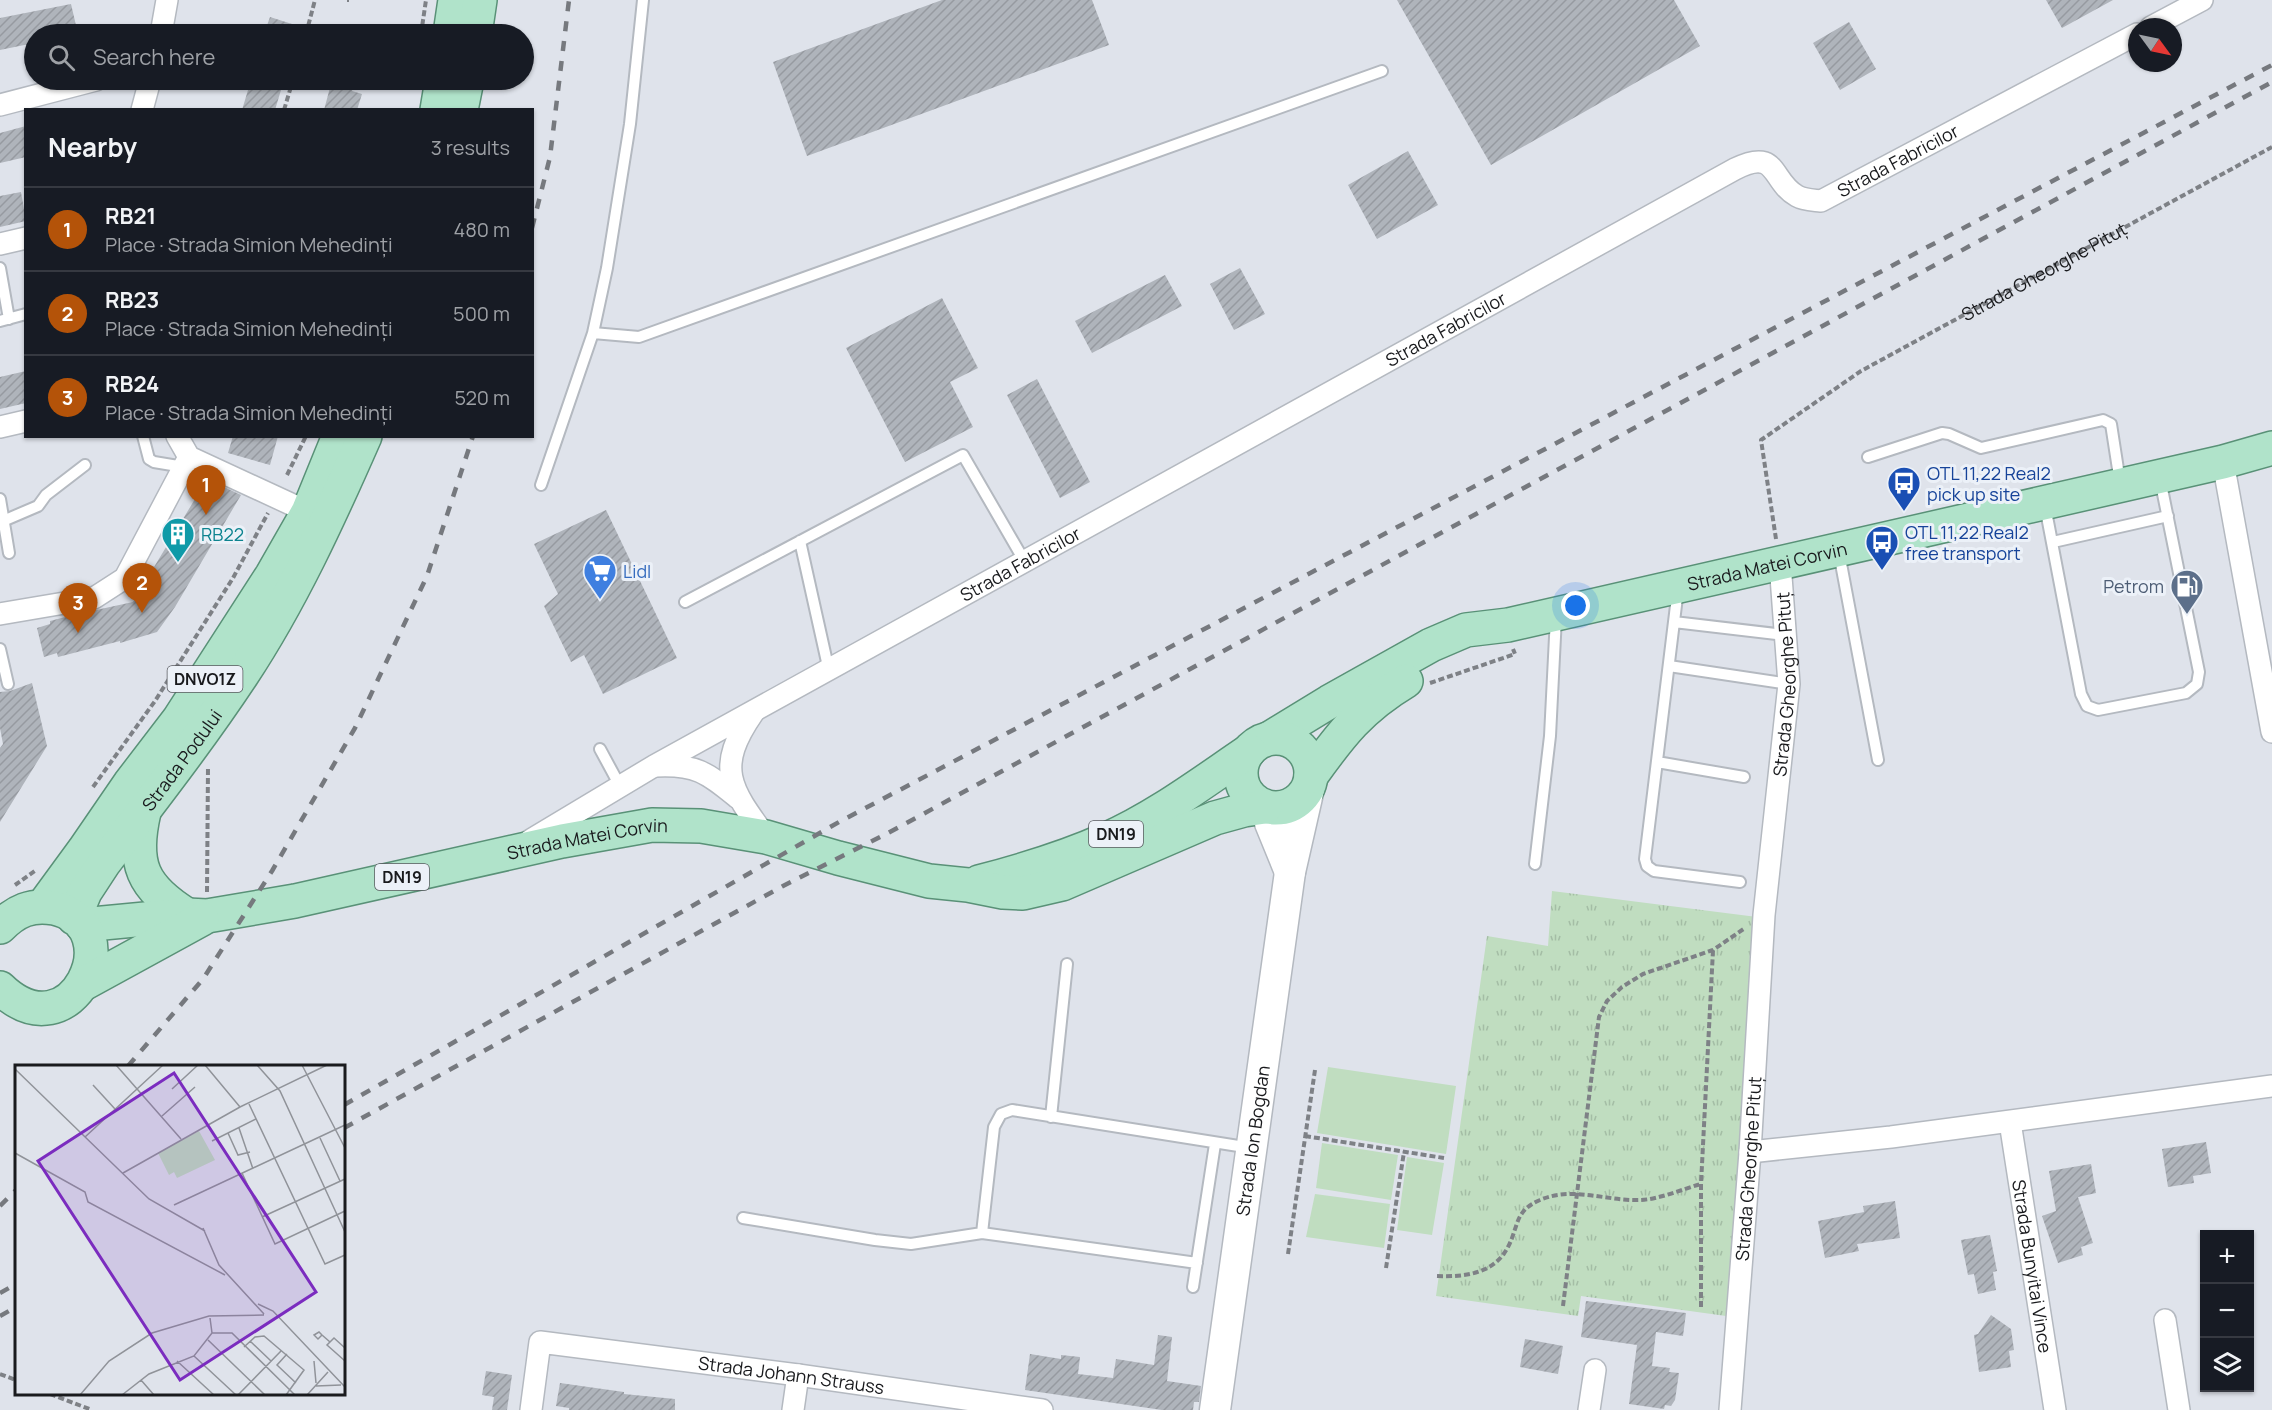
<!DOCTYPE html>
<html lang="en">
<head>
<meta charset="utf-8">
<style>
  :root { --surface:#171b24; --page:#242831; --text:#f1f3f6; --muted:#9ea1a6; --line:#363941; --accent:#b45309 }
  body { margin:0; font-family:Manrope,sans-serif; background:var(--page); color:var(--text) }
  .controls { position:absolute; right:18px; bottom:18px; display:grid; overflow:hidden; border-radius:0px; box-shadow:0 2px 4px #0004 }
  .controls button { width:54px; height:54px; display:grid; place-items:center; padding:0; border:0; border-bottom:2px solid var(--line); background:var(--surface); color:var(--text); font:30px sans-serif }
  .compass { position:absolute; left:2128px; top:18px; width:54px; height:54px; border-radius:50%; background:var(--surface); box-shadow:0 2px 4px #0004; rotate:123deg }
  .you { position:absolute; left:1576px; top:606px; width:21px; height:21px; margin:-15px; border:4px solid #fff; border-radius:50%; background:#1a73e8; box-shadow:0 0 0 9px #1a73e833 }
  .badge { display:grid; place-items:center; width:39px; height:39px; border-radius:50%; background:var(--accent); color:#fff; font-size:20px; font-weight:700 }
  .pin { position:absolute; translate:-50% -50px; filter:drop-shadow(0 2px 3px #0008) }
  .pin::after { content:''; position:absolute; top:32px; width:21px; height:18px; background:inherit; clip-path:polygon(0 0,100% 0,50% 100%) }
  .list { margin:0; padding:0; list-style:none }
  h2 { display:flex; justify-content:space-between; align-items:center; height:78px; margin:0; padding:0 24px; font-size:26px }
  h2 small { font-size:20px; font-weight:400; color:var(--muted) }
  .list li { display:grid; grid-template-columns:39px 1fr auto; gap:18px; align-items:center; box-sizing:border-box; height:84px; padding:0 24px; border-top:2px solid var(--line) }
  .list b { display:block; font-size:22px; white-space:nowrap }
  .list p { margin:0; font-size:20px; white-space:nowrap; color:var(--muted) }
  .list em { font-size:20px; font-style:normal; color:var(--muted) }
  .icon { flex:none; width:33px; height:33px; fill:none; stroke:currentColor; stroke-width:2; stroke-linecap:round; stroke-linejoin:round }
  .map { position:relative; flex:none; width:2272px; height:1410px; overflow:hidden }
  .search { position:absolute; background:var(--surface); box-shadow:0 2px 4px #0004; left:24px; top:24px; width:510px; height:66px; display:flex; align-items:center; gap:15px; box-sizing:border-box; padding:0 21px; border-radius:33px; color:var(--muted); font-size:22px }
  .panel { position:absolute; background:var(--surface); box-shadow:0 2px 4px #0004; left:24px; top:108px; width:510px; height:330px; border-radius:0px }
  .map>svg:first-child { display:block }
</style>
</head>
<body>
<div class="map">
<svg width="2272" height="1410" viewBox="0 0 2272 1410">
  <defs>
    <pattern id="park-tufts" width="24" height="20" patternUnits="userSpaceOnUse" patternTransform="scale(1.5)"><rect width="24" height="20" fill="#c0ddc0"/><path d="M3 7l-1-3M5 7V3M7 7l1-3M15 17l-1-3M17 17v-4M19 17l1-3" fill="none" stroke="#a4bda5"/></pattern>
    <pattern id="building-hatch" width="6" height="6" patternUnits="userSpaceOnUse" patternTransform="scale(1.5)"><rect width="6" height="6" fill="#afb4bb"/><path d="M-1 1l2-2M0 6l6-6M5 7l2-2" fill="none" stroke="#969aa0"/></pattern>
  </defs>
  <rect width="100%" height="100%" fill="#dfe3eb"/>
  <!-- grass -->
  <path fill="#c0ddc0" d="M1328,1067L1456,1086L1446,1154L1317,1133Z
    M1322,1143L1398,1155L1391,1200L1316,1188Z
    M1407,1157L1444,1163L1432,1235L1397,1230Z
    M1315,1194L1390,1204L1384,1248L1306,1237Z"/>
  <!-- park -->
  <path fill="url(#park-tufts)" d="M1552,891L1757,917L1726,1316L1581,1296L1578,1316L1436,1296L1487,936L1548,946Z"/>
  <!-- building -->
  <path fill="url(#building-hatch)" d="M942,0H1092L1109,45L807,156L773,62Z
    M1397,0H1674L1700,46L1491,165Z
    M2046,0H2113L2062,28Z
    M71,4L78,34H34V43L0,50V18Z
    M270,17L314,31V34H264Z
    M1849,22L1876,69L1840,90L1813,43Z
    M251,80H284L275,110H242Z
    M332,80H356L352,91L362,94L357,110H324Z
    M26,126V157L0,163V133Z
    M1408,151L1438,205L1377,239L1348,185Z
    M21,192L26,221L0,227V196Z
    M1240,268L1265,314L1234,330L1210,284Z
    M1165,275L1182,306L1092,353L1075,321Z
    M942,298L978,368L950,382L973,427L905,462L846,348Z
    M26,371V403L0,409V377Z
    M1037,379L1090,482L1060,498L1007,395Z
    M233,436H278L270,465L228,453Z
    M207,479L241,495L175,607L157,632L120,643V641L58,657L57,653L44,657L37,628L50,624V621L73,615L133,602Z
    M606,510L677,658L603,694L584,655L571,662L544,606L558,594L534,544Z
    M32,683L47,746L0,822V748L3,744L0,728V692L10,691Z
    M2206,1142L2211,1173L2193,1176L2194,1183L2168,1187L2162,1149Z
    M2091,1164L2096,1193L2078,1197L2093,1243L2081,1247L2083,1255L2058,1263L2042,1216L2056,1211L2049,1171Z
    M1895,1201L1900,1238L1857,1244L1859,1251L1825,1258L1818,1221L1864,1212L1863,1206Z
    M1990,1235L1997,1271L1993,1272L1996,1290L1978,1294L1974,1274L1968,1275L1961,1240Z
    M1586,1301L1686,1313L1683,1336L1656,1332L1652,1366L1670,1368L1669,1372L1679,1373L1675,1400L1671,1406L1665,1405L1664,1409L1629,1404L1637,1345L1581,1337Z
    M1991,1315L2011,1329L2014,1350L2009,1351L2011,1367L1979,1372L1974,1335L1978,1334Z
    M1158,1335L1172,1337L1167,1381L1201,1386L1199,1402H1194L1193,1410H1162L1025,1390L1030,1354L1061,1359V1355L1080,1357L1078,1374L1113,1378L1116,1359L1154,1365Z
    M1525,1339L1563,1346L1558,1374L1520,1367Z
    M486,1371L512,1375L507,1410H492L494,1397L482,1395Z
    M560,1383L624,1392V1394L675,1399V1410H569V1408L556,1406Z"/>
  <g fill="none" stroke-linecap="round" stroke-linejoin="round">
    <defs>
      <path id="lane" d="M0,268L9,319
        M0,321L26,314
        M593,333L639,337L1382,71
        M143,436L149,459L154,462L184,467
        M1868,457L1942,433L1949,434L1981,448L2103,420L2111,424L2120,482
        M541,485L593,333L607,268L630,124L643,0
        M0,499L9,553
        M2045,506L2081,694L2087,706L2098,710L2186,693L2197,684L2199,672L2160,479
        M3,521L38,506L46,495L85,465
        M800,541L829,671
        M2053,542L2168,516
        M1839,553L1878,760
        M1678,589L1645,859L1647,866L1654,871L1740,882
        M685,602L963,455L1025,562
        M1674,622L1785,635
        M0,649L8,684
        M1669,666L1789,684
        M600,749L620,786
        M1657,762L1744,777
        M1535,864L1550,736L1556,617
        M1051,1117L1067,964
        M743,1218L875,1240L911,1244L982,1233L1197,1263
        M982,1233L994,1127L1001,1114L1012,1110L1251,1148
        M1193,1287L1215,1144"/>
      <g id="street">
        <path d="M2151,27L2202,0"/>
        <path d="M161,34L167,0"/>
        <path d="M0,105L96,80"/>
        <path d="M142,110L150,80"/>
        <path d="M0,244L26,238"/>
        <path d="M0,427L26,421"/>
        <path d="M177,436L189,457L308,512"/>
        <path d="M2223,462L2272,732"/>
        <path d="M0,614L94,598L125,578L189,457"/>
        <path d="M753,713C715,768 730,788 766,837"/>
        <path d="M656,766C697,764 707,773 738,798"/>
        <path id="s2" d="M529,841L654,766L1735,169C1779,147 1770,181 1797,196C1804,200 1813,200 1821,201L2137,34"/>
        <path id="s3" d="M2010,1122L2055,1410"/>
        <path d="M1750,1152L1891,1137L2272,1086"/>
        <path d="M2165,1320L2179,1410"/>
        <path id="s4" d="M531,1410L540,1342L798,1375L1042,1410"/>
        <path d="M793,1410L798,1375"/>
        <path d="M1589,1410L1595,1370"/>
        <path id="s5" d="M1730,1410L1750,1152L1764,915L1789,684L1780,563"/>
      </g>
      <g id="secondary">
        <path d="M1267,807L1270,823L1290,872"/>
        <path id="s6" d="M1215,1410L1290,872L1310,784"/>
      </g>
      <g id="primary">
        <path d="M450,34L455,0"/>
        <path d="M475,34L480,0"/>
        <path d="M437,110L442,80"/>
        <path d="M461,110L467,80"/>
        <path id="s7" d="M1270,738L1329,702L1431,645L1466,630L1508,625L2223,462L2272,448"/>
        <circle cx="1276" cy="773" r="35"/>
        <path d="M1311,776C1341,734 1361,708 1406,681"/>
        <path d="M144,812C132,864 142,887 187,915"/>
        <path d="M979,882C1021,871 1065,858 1105,840C1157,817 1203,782 1249,751"/>
        <path d="M43,906L84,850L130,783L179,719L272,575L308,512L339,436"/>
        <path id="s8" d="M74,918L85,892L104,863C151,801 199,740 242,675C291,601 329,518 365,436"/>
        <path id="s9" d="M82,925L187,915L207,916L295,901L562,841L652,825L701,826L766,837L838,858L929,881L968,885L1003,892L1023,893L1062,884L1215,818L1244,810L1265,807"/>
        <path d="M0,927C16,911 31,904 54,908C133,926 72,1058 0,988"/>
        <path d="M85,983L202,919"/>
      </g>
    </defs>
    <!-- lane casing -->
    <use href="#lane" stroke="#b4b9c0" stroke-width="14"/>
    <!-- street casing -->
    <use href="#street" stroke="#b4b9c0" stroke-width="24"/>
    <!-- secondary casing -->
    <use href="#secondary" stroke="#b4b9c0" stroke-width="33"/>
    <!-- primary casing -->
    <use href="#primary" stroke="#599177" stroke-width="36"/>
    <!-- path -->
    <g stroke="#7e8186" stroke-width="4" stroke-dasharray="6 3" stroke-linecap="butt">
      <path d="M347,0H349"/>
      <path d="M306,34L315,0"/>
      <path d="M421,34L426,0"/>
      <path d="M284,110L293,80"/>
      <path d="M287,475L306,436"/>
      <path id="s1" d="M1776,539L1761,440L1861,371L2272,147"/>
      <path d="M1430,683L1515,654L1513,649"/>
      <path d="M93,787L155,701L233,578L268,513"/>
      <path d="M15,885L36,870"/>
      <path d="M207,892L208,767"/>
      <path d="M1305,1136L1444,1158"/>
      <path d="M1288,1254L1315,1070"/>
      <path d="M1386,1268L1404,1152"/>
      <path d="M1437,1276C1465,1277 1494,1274 1508,1247C1519,1226 1514,1211 1540,1200C1573,1186 1605,1201 1639,1200C1657,1200 1683,1189 1701,1184"/>
      <path d="M1563,1306L1599,1017L1607,1001L1622,987L1643,974L1713,950L1745,928"/>
      <path d="M1701,1307V1184L1713,950"/>
      <path d="M0,1374L16,1380"/>
      <path d="M50,1394L92,1410"/>
    </g>
    <!-- lane -->
    <use href="#lane" stroke="#fff" stroke-width="10"/>
    <!-- street -->
    <use href="#street" stroke="#fff" stroke-width="21"/>
    <!-- secondary -->
    <use href="#secondary" stroke="#fff" stroke-width="30"/>
    <!-- primary -->
    <use href="#primary" stroke="#b0e3ca" stroke-width="33"/>
    <!-- rail -->
    <path stroke="#76797e" stroke-width="4.5" stroke-dasharray="10 10" stroke-linecap="butt" d="M532,228L550,157L569,0
      M128,1066L203,979L272,871L355,728L427,576L473,436
      M344,1105L839,822L2272,65
      M344,1128L783,886L888,833L2272,82
      M0,1206L16,1190
      M0,1293L16,1284
      M0,1316L16,1307"/>
  </g>
  <!-- icons -->
  <defs>
    <symbol id="bus-pin" viewBox="-11 -11 22 30"><path d="M0 17L-7.5 6A9.5 9.5 0 1 1 7.5 6Z" fill="#1a4fb4" stroke="#ecf1f8"/><path d="M-5-6H5V4H4V6H2V4H-2V6H-4V4H-5ZM-3.5-4V0h7V-4ZM-3.5 1.2v1.5H-2V1.2ZM2 1.2v1.5H3.5V1.2Z" fill="#fff"/></symbol>
    <symbol id="building-pin" viewBox="-11 -11 22 30"><path d="M0 17L-7.5 6A9.5 9.5 0 1 1 7.5 6Z" fill="#0f9aa8" stroke="#ecf1f8"/><path d="M-4-6H4V6H1V3H-1V6H-4ZM-2.5-4.3h1.7v1.8h-1.7ZM.8-4.3h1.7v1.8H.8ZM-2.5-1h1.7V.8h-1.7ZM.8-1h1.7V.8H.8Z" fill="#fff"/></symbol>
    <symbol id="supermarket-pin" viewBox="-11 -11 22 30"><path d="M0 17L-7.5 6A9.5 9.5 0 1 1 7.5 6Z" fill="#3f7fe0" stroke="#ecf1f8"/><path d="M-6-5.5h2.5l.6 2H6L4.5 2H-2.5L-4.4-4H-6ZM-1.5 3.2a1.3 1.3 0 1 0 .1 0ZM3 3.2a1.3 1.3 0 1 0 .1 0Z" fill="#fff"/></symbol>
    <symbol id="fuel-pin" viewBox="-11 -11 22 30"><path d="M0 17L-7.5 6A9.5 9.5 0 1 1 7.5 6Z" fill="#5c6f8a" stroke="#ecf1f8"/><path d="M-5.5-6h7V0h2V4h1.3V-2.5L3-4.5l.8-.8L6-3V5H2.5V1h-1V6h-7ZM-4.2-4.7v3.2H.2V-4.7Z" fill="#fff"/></symbol>
  </defs>
  <g fill-rule="evenodd">
    <use href="#bus-pin" x="1885" y="464" width="38" height="52"/>
    <use href="#building-pin" x="159" y="515" width="38" height="52"/>
    <use href="#bus-pin" x="1863" y="523" width="38" height="52"/>
    <use href="#supermarket-pin" x="581" y="552" width="38" height="52"/>
    <use href="#fuel-pin" x="2168" y="567" width="38" height="52"/>
  </g>
  <g text-anchor="middle" dominant-baseline="central" stroke-width="6" stroke-linejoin="round" paint-order="stroke">
    <!-- shield labels -->
    <g fill="#ecf1f8" stroke="#585a5f" stroke-width="1.5">
      <rect x="167.5" y="666" width="75" height="26" rx="4.5"/>
      <rect x="1089" y="821" width="54" height="26" rx="4.5"/>
      <rect x="375" y="864" width="54" height="26" rx="4.5"/>
    </g>
    <g font-size="16" font-weight="bold" fill="#191a1d">
      <text x="205" y="679">DNVO1Z</text>
      <text x="1116" y="834">DN19</text>
      <text x="402" y="877">DN19</text>
    </g>
    <!-- street labels -->
    <g font-size="18" fill="#191a1d" stroke="#ecf1f8">
      <text stroke="none"><textPath href="#s2" startOffset="1570">Strada Fabricilor</textPath></text>
      <text stroke="none"><textPath href="#s1" startOffset="430">Strada Gheorghe Pituț</textPath></text>
      <text stroke="none"><textPath href="#s2" startOffset="1050">Strada Fabricilor</textPath></text>
      <text stroke="none"><textPath href="#s2" startOffset="564">Strada Fabricilor</textPath></text>
      <text stroke="none"><textPath href="#s7" startOffset="532">Strada Matei Corvin</textPath></text>
      <text stroke="none"><textPath href="#s5" startOffset="728">Strada Gheorghe Pituț</textPath></text>
      <text stroke="none"><textPath href="#s8" startOffset="192">Strada Podului</textPath></text>
      <text stroke="none"><textPath href="#s9" startOffset="514">Strada Matei Corvin</textPath></text>
      <text stroke="none"><textPath href="#s6" startOffset="272">Strada Ion Bogdan</textPath></text>
      <text stroke="none"><textPath href="#s5" startOffset="242">Strada Gheorghe Pituț</textPath></text>
      <text stroke="none"><textPath href="#s3" startOffset="146">Strada Bunyitai Vince</textPath></text>
      <text stroke="none"><textPath href="#s4" startOffset="322">Strada Johann Strauss</textPath></text>
    </g>
    <!-- transit labels -->
    <g font-size="18" fill="#164399" stroke="#ecf1f8" text-anchor="start">
      <text x="1927" y="473">OTL 11,22 Real2<tspan x="1927" dy="21">pick up site</tspan></text>
      <text x="1905" y="532">OTL 11,22 Real2<tspan x="1905" dy="21">free transport</tspan></text>
    </g>
    <!-- culture labels -->
    <g font-size="18" fill="#0d838f" stroke="#ecf1f8" text-anchor="start">
      <text x="201" y="534">RB22</text>
    </g>
    <!-- shop labels -->
    <g font-size="18" fill="#366cbe" stroke="#ecf1f8" text-anchor="start">
      <text x="623" y="571">Lidl</text>
    </g>
    <!-- service labels -->
    <g font-size="18" fill="#4e5e75" stroke="#ecf1f8" text-anchor="end">
      <text x="2164" y="586">Petrom</text>
    </g>
  </g>
  <!-- overview -->
  <g transform="translate(15 1065)">
    <rect width="330" height="330" fill="#dfe3eb"/>
    <path d="M184,66L200,95L162,113L159,107L154,110L143,88Z" fill="#c0ddc0"/>
    <path fill="none" stroke="#909399" stroke-width="1.5" d="M101,0L166,74M190,0L225,42M242,0L265,26L330,167M287,0L330,83M0,4L134,134L190,166M78,20L100,44M157,24L183,0M234,39L310,199L330,190M147,51L180,22M224,63L238,104M213,68L223,90L235,87M70,72L148,0M305,73L325,116M197,76L241,54M0,88L70,127L73,137L210,210M108,108L225,42L312,0M227,108L260,179L330,146M159,140L330,60M247,152L330,114M188,163L204,200L249,249M243,239L258,246L330,322M197,268H217L280,330M307,270L303,274L299,270L304,267L307,270L315,277M193,275L250,330M235,276L256,296M229,282L240,272L249,271L289,305L271,330M330,283L319,273L312,280L330,296M272,289L262,300L281,318M179,291L221,330M162,296L199,330M299,296L301,318M126,315L139,330M301,321L326,320M65,330L94,296L137,268L194,251L249,250M107,330L134,309L179,291L197,268L195,253M223,330L266,286M292,330L313,307"/>
    <path fill="#7b2cbf" fill-opacity="0.15" stroke="#7b2cbf" stroke-width="3" d="M159,8L301,227L165,315L23,96Z"/>
    <rect width="330" height="330" fill="none" stroke="#191a1d" stroke-width="3"/>
  </g>
</svg>
<div class="controls">
<button>+</button>
<button>−</button>
<button><svg class="icon" aria-label="layers" viewBox="0 0 24 24"><path d="M12 4l9 5-9 5-9-5zM3 14l9 5 9-5"/></svg></button>
</div>
<svg class="compass" viewBox="-18 -18 36 36"><path d="M0-13l5 13h-10z" fill="#e53935"/><path d="M0 13l5-13h-10z" fill="#9ea1a6"/></svg>
<div class="you"></div>
<div class="pin badge" style="left:206px;top:515px">1</div>
<div class="pin badge" style="left:142px;top:613px">2</div>
<div class="pin badge" style="left:78px;top:633px">3</div>
<div class="search"><svg class="icon" aria-label="search" viewBox="0 0 24 24"><circle cx="10" cy="10" r="6"/><path d="M15 15l6 6"/></svg>Search here</div>
<section class="panel">
<h2>Nearby<small>3 results</small></h2>
<ul class="list">
<li><span class="badge">1</span><div><b>RB21</b><p>Place · Strada Simion Mehedinți</p></div><em>480 m</em></li>
<li><span class="badge">2</span><div><b>RB23</b><p>Place · Strada Simion Mehedinți</p></div><em>500 m</em></li>
<li><span class="badge">3</span><div><b>RB24</b><p>Place · Strada Simion Mehedinți</p></div><em>520 m</em></li>
</ul>
</section>
</div>
</body>
</html>
